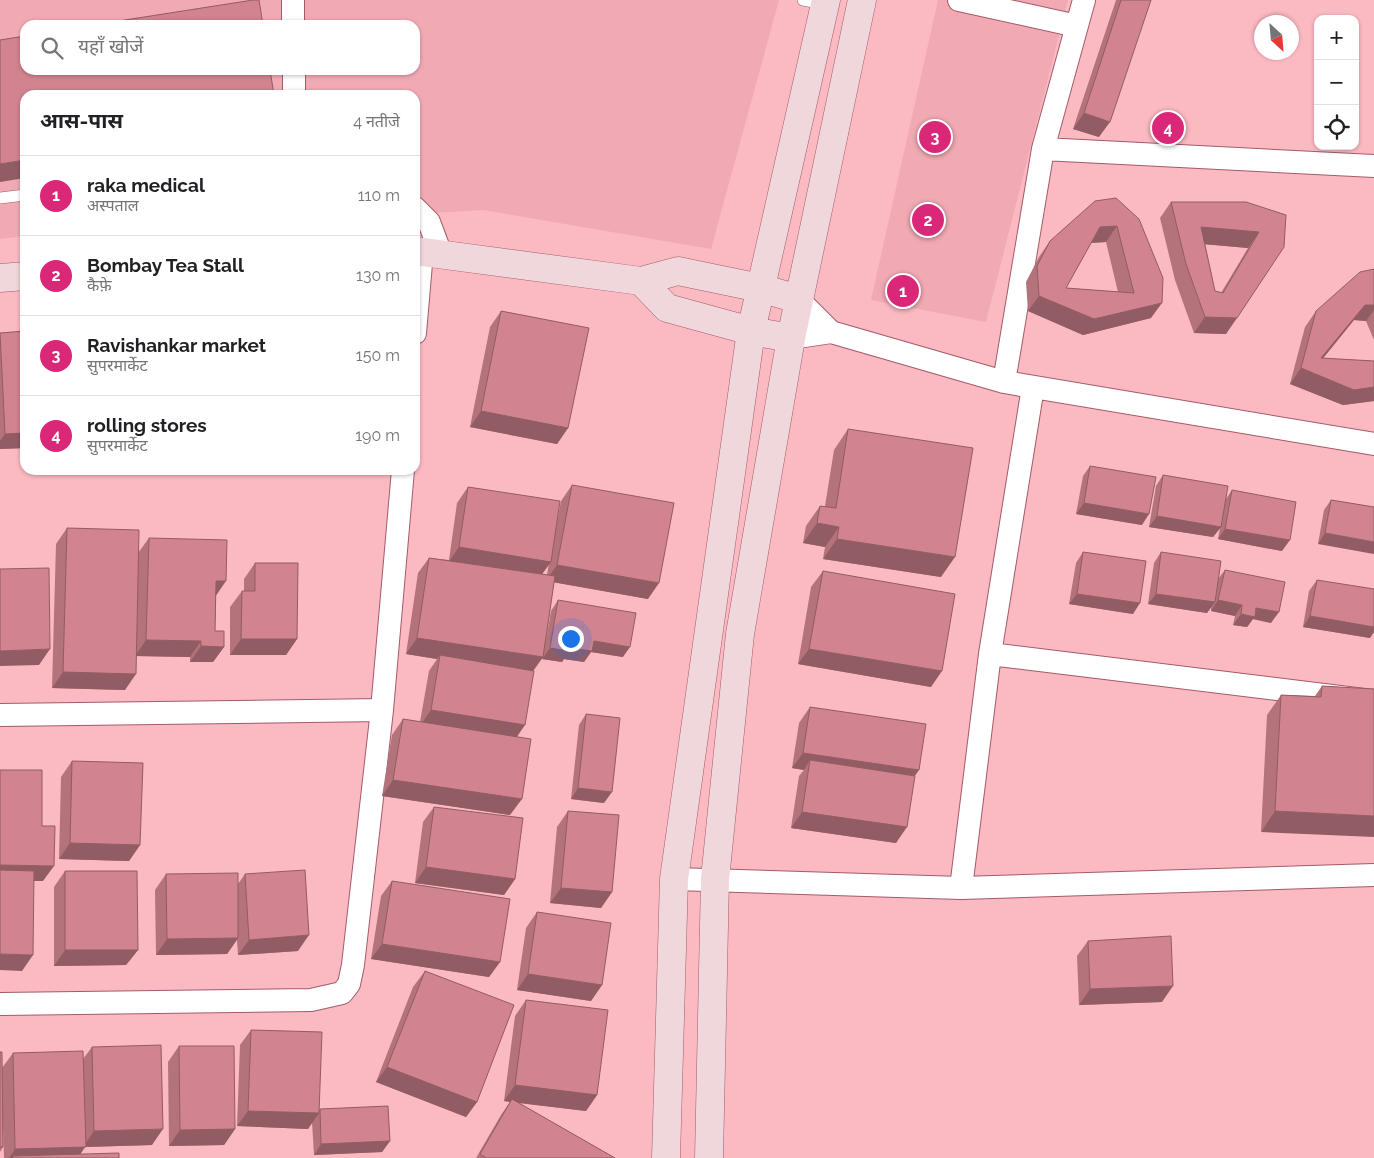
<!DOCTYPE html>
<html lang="hi">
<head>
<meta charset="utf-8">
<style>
  :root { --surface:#fff; --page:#f6f6f6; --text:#202124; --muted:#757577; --line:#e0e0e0; --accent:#db2777 }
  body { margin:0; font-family:Raleway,"Noto Sans Devanagari",sans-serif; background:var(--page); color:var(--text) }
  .controls { position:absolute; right:15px; top:15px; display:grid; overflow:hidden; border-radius:10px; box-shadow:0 1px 4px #0004 }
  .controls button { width:45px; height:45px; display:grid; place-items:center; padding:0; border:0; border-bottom:1px solid var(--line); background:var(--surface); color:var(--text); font:25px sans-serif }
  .compass { position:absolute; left:1254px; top:15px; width:45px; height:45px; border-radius:50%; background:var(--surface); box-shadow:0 1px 4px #0004; rotate:154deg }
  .you { position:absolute; left:570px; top:638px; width:18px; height:18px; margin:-12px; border:4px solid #fff; border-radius:50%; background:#1a73e8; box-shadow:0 0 0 8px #1a73e833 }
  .badge { display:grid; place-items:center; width:32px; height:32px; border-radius:50%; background:var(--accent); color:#fff; font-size:16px; font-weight:700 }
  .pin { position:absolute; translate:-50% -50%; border:2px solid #fff; box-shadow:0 1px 5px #0006 }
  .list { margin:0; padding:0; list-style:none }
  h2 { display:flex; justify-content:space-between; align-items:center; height:65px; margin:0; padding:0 20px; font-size:21px }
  h2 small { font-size:16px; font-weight:400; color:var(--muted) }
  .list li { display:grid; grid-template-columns:32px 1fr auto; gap:15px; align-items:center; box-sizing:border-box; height:80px; padding:0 20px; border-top:1px solid var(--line) }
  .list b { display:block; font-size:19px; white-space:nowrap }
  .list p { margin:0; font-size:16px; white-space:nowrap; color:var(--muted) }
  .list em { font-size:16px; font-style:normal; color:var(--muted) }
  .icon { flex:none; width:28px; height:28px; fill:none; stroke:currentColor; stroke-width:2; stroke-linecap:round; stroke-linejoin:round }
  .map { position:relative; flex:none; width:1374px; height:1158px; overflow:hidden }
  .search { position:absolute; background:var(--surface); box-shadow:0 1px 4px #0004; left:20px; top:20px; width:400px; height:55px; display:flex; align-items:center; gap:12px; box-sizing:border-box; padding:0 18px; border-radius:15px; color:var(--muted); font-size:19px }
  .panel { position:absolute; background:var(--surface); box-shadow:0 1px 4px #0004; left:20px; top:90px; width:400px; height:385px; border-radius:15px }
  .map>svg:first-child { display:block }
</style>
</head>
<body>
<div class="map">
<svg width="1374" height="1158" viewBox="0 0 1374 1158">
  <rect width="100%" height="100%" fill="#fbb9c2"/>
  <!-- built -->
  <path fill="#f1aab4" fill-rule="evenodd" d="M0,0H779L711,249L483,210L415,214V95H25V236L0,239ZM25,25H415V70H25Z
    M938,0H1068L986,322L871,300Z"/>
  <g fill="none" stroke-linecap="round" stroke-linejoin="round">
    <defs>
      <path id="lane" d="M803,0L825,4
        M0,198L25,195"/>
      <path id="street" d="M293,0V25
        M959,0L1077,26
        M294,70V95
        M1043,149L1374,166
        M415,208L429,222L441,254
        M798,299L831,332
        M415,333L422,252
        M791,338L831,332L1004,382L1374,444
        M1004,382L1043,149L1084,0
        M990,654L1374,701
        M0,715L382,710
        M674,879L961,888L1374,875
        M961,888L990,654L1033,387
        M0,1004L311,1000L342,993L349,984L353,965L382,710L403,470"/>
      <path id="secondary" d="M415,251L641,281L678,271L760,288L798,299
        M0,278L25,276
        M641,281L667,308L751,331L791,338
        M666,1158L674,879L751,331L826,0
        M709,1158L715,879L740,634L791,338L862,0"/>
    </defs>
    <!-- lane casing -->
    <use href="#lane" stroke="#a45b67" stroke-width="12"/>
    <!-- street casing -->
    <use href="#street" stroke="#a45b67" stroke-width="24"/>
    <!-- secondary casing -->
    <use href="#secondary" stroke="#a45b67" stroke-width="29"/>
    <!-- lane -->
    <use href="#lane" stroke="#fff" stroke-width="11"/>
    <!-- street -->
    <use href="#street" stroke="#fff" stroke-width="22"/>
    <!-- secondary -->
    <use href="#secondary" stroke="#f0d7db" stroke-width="28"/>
  </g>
  <!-- wall -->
  <path fill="#b4727b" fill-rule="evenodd" d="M1116,0H1151L1099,137L1073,129Z
    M1116,198L1151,318L1083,335L1028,311L1026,282L1039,257L1050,241ZM1106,242L1118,292L1066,288L1091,243Z
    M1171,202L1286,215L1226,334L1194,333L1175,280L1160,218ZM1205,244L1248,248L1221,293L1215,291Z
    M1374,269V340L1366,321L1354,320L1323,358L1374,361V401L1343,405L1290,384L1305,327L1316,311Z
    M501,311L568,428L557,444L470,427L490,327Z
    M25,331V448L0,449V333Z
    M848,429L941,577L823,559L825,547L803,543L806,526L820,506H825L834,450Z
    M1090,466L1142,525L1076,514L1083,476Z
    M1163,475L1226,499L1232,490L1282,551L1218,539L1220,528L1213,537L1149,527L1156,486Z
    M572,485L648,599L554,582L546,641L551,611L558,600L623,657L591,652L584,662L564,659L562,662L542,659L543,657L534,670L517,737L510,815L382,796L392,735L403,719L420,722L429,671L437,659L406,654L418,573L429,558L449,560L457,503L468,487L555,532L561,501ZM549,563L547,575L542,574Z
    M1331,500L1374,507L1318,544L1324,510Z
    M67,528L138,553L149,538L216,596L215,631L224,647L213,662H190V657L136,656L125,690L52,688L56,544Z
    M1083,552L1133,614L1069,604L1076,563Z
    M1161,552L1218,579L1225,570L1271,623L1253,619L1247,627L1233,625L1235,616L1211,611V607L1207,613L1148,604L1154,563Z
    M255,563L297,639L286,655H230V607L242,591H244V579Z
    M823,571L931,687L798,664L811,587Z
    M1317,580L1370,638L1303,627L1309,591Z
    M1322,686L1374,689L1261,832L1267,715L1281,695L1315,696Z
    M810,707L915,776L896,843L791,828L799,776L804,770L792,768L799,723Z
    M586,714L604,803L571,799L579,725Z
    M72,761L140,845L129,861L59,859L61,777Z
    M434,807L515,879L504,895L415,883L423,822Z
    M568,811L612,892L601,908L550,903L557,827Z
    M65,871L138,950L126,965L54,966V887Z
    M166,874L238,884L245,874L298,951L238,955L237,940L227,954L156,955L155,890Z
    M392,881L500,962L489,977L371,959L381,896Z
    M537,912L602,985L591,1001L517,990L526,928Z
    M1088,941L1162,1002L1079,1005L1077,956Z
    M425,971L477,1102L466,1117L376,1082L413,987Z
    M526,1000L597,1095L586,1111L518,1103L615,1158H476L501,1115L510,1102L504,1101L515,1016Z
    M251,1030L319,1111L320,1109L390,1141L382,1152L314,1155L312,1122L308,1129L237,1126L240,1045Z
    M179,1046L235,1129L224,1145L169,1146L168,1062Z
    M92,1047L152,1145L85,1147L80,1154L119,1158H4L3,1124V1147L0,1152V1052L2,1068L13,1053L83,1059Z"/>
  <!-- shaded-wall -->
  <path fill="#925c64" d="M1084,113L1110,122L1099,137L1073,129Z
    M25,160V178L0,182V164Z
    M1117,226L1106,242L1089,243L1100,227Z
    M1201,227L1259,232L1248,248L1190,243Z
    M1039,296L1162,303L1151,318L1083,335L1028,311Z
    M1365,305H1374V310L1366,321L1354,320L1312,372L1374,387V401L1343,405L1290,384L1301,368L1321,358Z
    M1205,317L1237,318L1226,334L1194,333Z
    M481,411L568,428L557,444L470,427Z
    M25,433V448L0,449V441L5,434Z
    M1084,503L1149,514L1142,525L1076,514Z
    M1157,516L1221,527L1213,537L1149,527Z
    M817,523L839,527L825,547L803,543Z
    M1225,529L1290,540L1282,551L1218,539Z
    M1325,533L1374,542V554L1318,544Z
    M837,539L955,557L941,577L823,559Z
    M459,547L551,562L540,577L448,563Z
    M557,565L659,583L648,599L546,581Z
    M216,581H226L215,597Z
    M1077,594L1140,603L1133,614L1069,604Z
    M1156,594L1215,602L1207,613L1148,604Z
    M1218,600L1242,605L1235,616L1211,611Z
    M1256,608L1279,612L1271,623L1253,619L1247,627L1233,625L1241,614Z
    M1310,616L1374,627V632L1370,638L1303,627Z
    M417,638L543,657L532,672L440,655L437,659L406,654Z
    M241,639H297L286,655H230Z
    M146,640L201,641L190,657L135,656Z
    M594,641L630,647L623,657L591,652L584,662L564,659L562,662L542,659L550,648H570Z
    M201,646L224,647L213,662H190Z
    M50,649L39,665L0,666V651Z
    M809,649L942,671L931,687L798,664Z
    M63,672L136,674L125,690L52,688Z
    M431,710L525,725L514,741L420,726Z
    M803,753L919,770L908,786L810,760L804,770L792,768Z
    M393,780L522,799L510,815L382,796Z
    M578,788L612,792L604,803L571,799Z
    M1275,811L1374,816V837L1261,832Z
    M802,812L907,827L896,843L791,828Z
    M70,843L140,845L129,861L59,859Z
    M0,865L54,866L43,881H0Z
    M426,867L515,879L504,895L415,883Z
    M561,888L612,892L601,908L550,903Z
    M309,935L298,951L238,955L249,940Z
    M238,938L227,954L156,955L167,939Z
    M382,944L500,962L489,977L371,959Z
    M65,950H138L126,965L54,966Z
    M0,954L33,955L22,971L0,970Z
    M528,974L602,985L591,1001L517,990Z
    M1173,986L1162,1002L1079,1005L1090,989Z
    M387,1067L477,1102L466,1117L376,1082Z
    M515,1085L597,1095L586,1111L504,1101Z
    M248,1111L319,1113L308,1129L237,1126Z
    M163,1129L152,1145L85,1147L78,1158L13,1156L12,1158H9L15,1149L83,1147L94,1131Z
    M235,1129L224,1145L169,1146L180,1130Z
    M390,1141L382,1152L314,1155L321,1144Z"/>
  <!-- building -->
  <path fill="#d1848f" stroke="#925c64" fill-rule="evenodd" d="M253,0H259L263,25H93Z
    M1121,0H1151L1110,122L1084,113Z
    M25,36V70H270L274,95H25V160L0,164V40Z
    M1116,198L1139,219L1163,278L1162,303L1094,319L1039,296L1037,266L1050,241L1095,201ZM1117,226L1134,293L1066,288L1100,227Z
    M1171,202H1246L1286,215L1284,247L1237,318L1205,317L1186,264ZM1201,227L1259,232L1223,293L1215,291Z
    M1374,269V305H1365L1321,358L1374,361V387L1354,390L1301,368L1316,311L1360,272Z
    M501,311L589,328L568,428L481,411Z
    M25,331V433L5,434L0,333Z
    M848,429L973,448L955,557L837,539L839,527L817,523L820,506L836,508Z
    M1090,466L1156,477L1149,514L1084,503Z
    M1163,475L1228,486L1221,527L1157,516Z
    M572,485L674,503L659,583L557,565Z
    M468,487L560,501L551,562L459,547Z
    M1232,490L1296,502L1290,540L1225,529Z
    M1331,500L1374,507V542L1325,533Z
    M67,528L139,530L136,674L63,672Z
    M149,538L227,540L226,581H216L215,631H224V647L201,646V641L146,640Z
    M1083,552L1146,561L1140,603L1077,594Z
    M1161,552L1221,561L1215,602L1156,594Z
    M429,558L555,576L543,657L417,638Z
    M255,563H298L297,639H241L242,591H255Z
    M49,568L50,649L0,651V569Z
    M1225,570L1285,582L1279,612L1256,608L1255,617L1241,614L1242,605L1218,600Z
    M823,571L955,594L942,671L809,649Z
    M1317,580L1374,589V627L1310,616Z
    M558,600L636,613L630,647L594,641L592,651L570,648L569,651L550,648Z
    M440,655L534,671L525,725L431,710Z
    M1322,686L1374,689V816L1275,811L1281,695L1321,697Z
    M810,707L926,724L919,770L803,753Z
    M586,714L620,718L612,792L578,788Z
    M403,719L531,739L522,799L393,780Z
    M810,760L915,776L907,827L802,812Z
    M72,761L143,763L140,845L70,843Z
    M0,770H42V826H55L54,866L0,865Z
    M434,807L523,818L515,879L426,867Z
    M568,811L619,815L612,892L561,888Z
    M0,870L34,871L33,955L0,954Z
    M305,870L309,935L249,940L245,874Z
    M65,871H137L138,950H65Z
    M238,873V938L167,939L166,874Z
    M392,881L510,899L500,962L382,944Z
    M537,912L611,923L602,985L528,974Z
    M1171,936L1173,986L1090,989L1088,941Z
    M425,971L514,1005L477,1102L387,1067Z
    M526,1000L608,1010L597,1095L515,1085Z
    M251,1030L322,1032L319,1113L248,1111Z
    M161,1045L163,1129L94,1131L92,1047Z
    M179,1046H234L235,1129L180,1130Z
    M83,1051L86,1147L15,1149L13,1053Z
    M0,1052H2L3,1147H0Z
    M512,1099L615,1158H486L480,1154Z
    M388,1106L390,1141L321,1144L320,1109Z
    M119,1153V1158H13V1156Z"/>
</svg>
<div class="controls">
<button>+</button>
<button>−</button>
<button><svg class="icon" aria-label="locate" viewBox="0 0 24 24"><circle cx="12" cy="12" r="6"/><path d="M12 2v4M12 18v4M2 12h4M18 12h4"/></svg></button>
</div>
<svg class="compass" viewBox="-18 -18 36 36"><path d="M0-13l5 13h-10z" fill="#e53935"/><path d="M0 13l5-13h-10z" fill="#757577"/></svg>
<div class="you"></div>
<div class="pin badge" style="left:903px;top:291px">1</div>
<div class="pin badge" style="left:928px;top:220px">2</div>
<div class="pin badge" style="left:935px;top:137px">3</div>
<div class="pin badge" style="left:1168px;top:128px">4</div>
<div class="search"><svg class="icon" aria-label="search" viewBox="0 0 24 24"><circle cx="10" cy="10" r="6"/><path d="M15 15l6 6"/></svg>यहाँ खोजें</div>
<section class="panel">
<h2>आस-पास<small>4 नतीजे</small></h2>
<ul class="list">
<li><span class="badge">1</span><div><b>raka medical</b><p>अस्पताल</p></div><em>110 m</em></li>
<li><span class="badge">2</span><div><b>Bombay Tea Stall</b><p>कैफ़े</p></div><em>130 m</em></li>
<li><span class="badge">3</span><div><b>Ravishankar market</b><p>सुपरमार्केट</p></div><em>150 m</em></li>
<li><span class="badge">4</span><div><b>rolling stores</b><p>सुपरमार्केट</p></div><em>190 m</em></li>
</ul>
</section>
</div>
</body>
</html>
